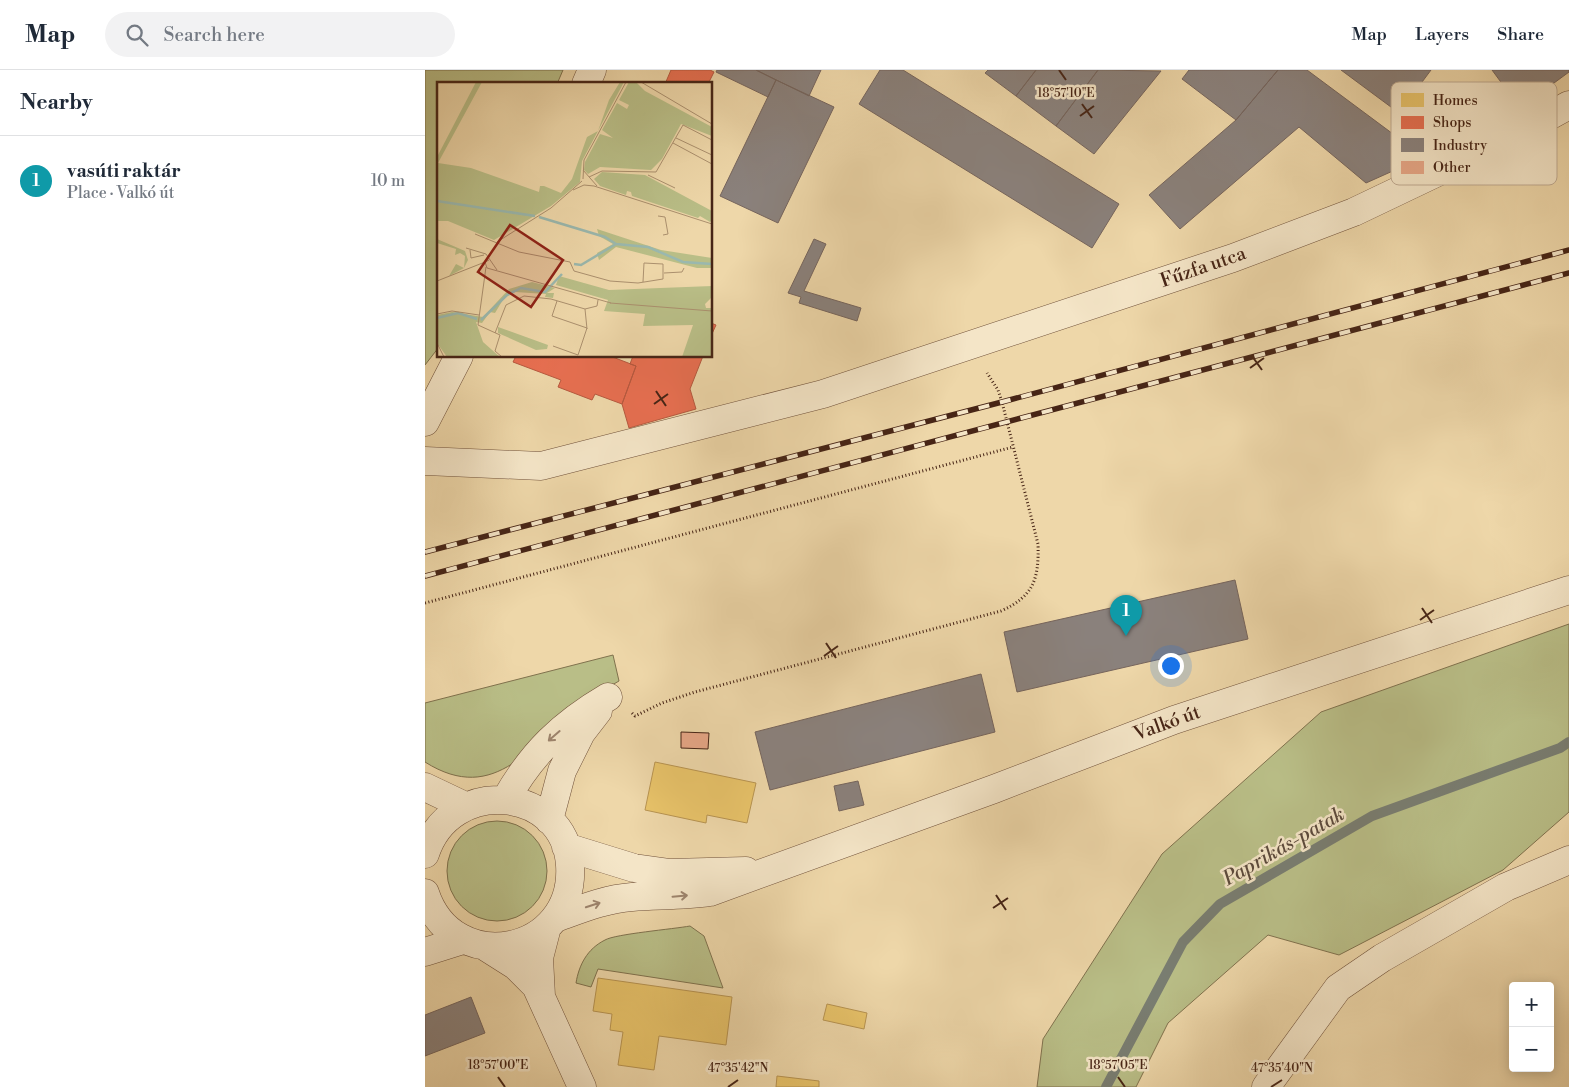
<!DOCTYPE html>
<html lang="en">
<head>
<meta charset="utf-8">
<style>
  :root { --surface:#fff; --page:#f2f2f3; --text:#1f2937; --muted:#747a83; --line:#e0e1e3; --accent:#8f2418 }
  body { margin:0; font-family:"Libre Bodoni",serif; background:var(--page); color:var(--text) }
  .controls { position:absolute; right:15px; bottom:15px; display:grid; overflow:hidden; border-radius:5px; box-shadow:0 2px 12px #0003 }
  .controls button { width:45px; height:45px; display:grid; place-items:center; padding:0; border:0; border-bottom:1px solid var(--line); background:var(--surface); color:var(--text); font:25px sans-serif }
  .you { position:absolute; left:745px; top:595px; width:18px; height:18px; margin:-12px; border:4px solid #fff; border-radius:50%; background:#1a73e8; box-shadow:0 0 0 8px #1a73e833 }
  .badge { display:grid; place-items:center; width:32px; height:32px; border-radius:50%; background:var(--accent); color:#fff; font-size:16px; font-weight:700 }
  .pin { position:absolute; translate:-50% -41px; filter:drop-shadow(0 1px 2px #0008) }
  .pin::after { content:''; position:absolute; top:26px; width:18px; height:15px; background:inherit; clip-path:polygon(0 0,100% 0,50% 100%) }
  .list { margin:0; padding:0; list-style:none }
  h2 { display:flex; justify-content:space-between; align-items:center; height:65px; margin:0; padding:0 20px; font-size:21px }
  h2 small { font-size:16px; font-weight:400; color:var(--muted) }
  .list li { display:grid; grid-template-columns:32px 1fr auto; gap:15px; align-items:center; box-sizing:border-box; height:90px; padding:0 20px; border-top:1px solid var(--line) }
  .list b { display:block; font-size:19px; white-space:nowrap }
  .list p { margin:0; font-size:16px; white-space:nowrap; color:var(--muted) }
  .list em { font-size:16px; font-style:normal; color:var(--muted) }
  .icon { flex:none; width:28px; height:28px; fill:none; stroke:currentColor; stroke-width:2; stroke-linecap:round; stroke-linejoin:round }
  .map { position:relative; flex:none; width:1144px; height:1017px; overflow:hidden }
  header { display:flex; align-items:center; gap:30px; box-sizing:border-box; height:70px; padding:0 25px; background:var(--surface); border-bottom:1px solid var(--line) }
  header strong { font-size:24px }
  nav { display:flex; gap:28px; margin-inline-start:auto; font-size:18px }
  .search { width:350px; height:45px; background:var(--page); display:flex; align-items:center; gap:12px; box-sizing:border-box; padding:0 18px; border-radius:28px; color:var(--muted); font-size:19px }
  main { display:flex }
  aside { flex:1; background:var(--surface) }
  .map>svg:first-child { display:block }
</style>
</head>
<body>
<header>
<strong>Map</strong>
<div class="search"><svg class="icon" aria-label="search" viewBox="0 0 24 24"><circle cx="10" cy="10" r="6"/><path d="M15 15l6 6"/></svg>Search here</div>
<nav><a>Map</a><a>Layers</a><a>Share</a></nav>
</header>
<main>
<aside>
<h2>Nearby<small></small></h2>
<ul class="list">
<li><span class="badge" style="background:#0f9aa8">1</span><div><b>vasúti raktár</b><p>Place · Valkó út</p></div><em>10 m</em></li>
</ul>
</aside>
<div class="map">
<svg width="1144" height="1017" viewBox="0 0 1144 1017">
  <rect width="100%" height="100%" fill="#eed7a9"/>
  <filter id="stains"><feTurbulence type="fractalNoise" baseFrequency=".004" numOctaves="4"/><feColorMatrix values="0 0 0 0 .2 0 0 0 0 .09 0 0 0 0 .02 0 0 0 .5 -.17"/></filter>
  <radialGradient id="worn" r=".72"><stop offset=".6" stop-color="#630" stop-opacity="0"/><stop offset="1" stop-color="#630" stop-opacity=".3"/></radialGradient>
  <!-- green -->
  <path fill="#b9be87" stroke="#80724e" d="M0,0H138L132,14H14V277L0,295Z
    M1144,554V742L1078,800L914,885L843,865L743,953L711,1017H612L618,969L737,784L896,642Z
    M188,585L194,611C182,618 169,625 158,633C108,672 71,737 0,692V633Z
    M22 801a50 50 0 1 1 100 0a50 50 0 1 1-100 0Z
    M265,856L279,866L298,918L173,899L166,917L151,913C154,895 162,879 180,870C190,864 249,859 265,856Z"/>
  <!-- homes -->
  <path fill="#e9c46a" stroke="#b89451" d="M230,692L331,713L322,753L282,745L281,753L220,740Z
    M173,908L307,927L301,975L234,966L229,1000L193,995L198,962L185,960L187,944L168,941Z
    M402,934L442,943L439,959L398,950Z
    M352,1006L394,1011V1017H351Z"/>
  <!-- shops -->
  <path fill="#e76f51" stroke="#b7593f" d="M246,0H285L289,2L283,14H240Z
    M286,253L291,255L286,266Z
    M91,286H185L211,296L197,334L170,324L167,330L133,317L136,310L88,292Z
    M208,286H278L265,319L271,339L204,358L197,334L211,296L205,294Z"/>
  <!-- industry -->
  <path fill="#8a817c" stroke="#76655d" d="M292,0H331L351,10L343,27L291,2Z
    M331,0H396L384,26Z
    M455,0H478L694,134L667,178L434,34Z
    M563,0H611L591,26L560,3Z
    M611,0H673L631,56L591,26Z
    M673,0L736,1L669,84L631,56Z
    M764,0H853L811,50L757,9Z
    M853,0H882L999,87L941,113L874,57L755,159L724,125L811,50Z
    M916,0H1006L974,43Z
    M1067,0H1144V2L1095,38Z
    M351,10L409,37L353,153L295,126Z
    M389,169L401,174L379,221L436,238L432,251L374,233L376,227L363,223Z
    M810,510L823,569L592,622L579,562Z
    M556,604L570,662L345,720L330,662Z
    M433,711L439,735L414,741L409,716Z
    M46,927L60,963L0,986V945Z"/>
  <g fill="none" stroke-linecap="round" stroke-linejoin="round">
    <!-- stream -->
    <path stroke="#797d71" stroke-width="10" d="M681,1017L758,872L795,834L947,746L1135,678L1144,672"/>
  </g>
  <!-- building -->
  <path fill="#e7a787" stroke="#472516" d="M256,662L284,663L283,679L256,678Z"/>
  <g fill="none" stroke-linecap="round" stroke-linejoin="round">
    <defs>
      <path id="minor" d="M161,14L167,0
        M0,352L34,286
        M0,391L116,396L398,324L808,188L929,142L1084,68L1144,35
        M0,717L40,736
        M81,729C107,683 137,654 183,627
        M124,750L137,701L156,663L173,641
        M141,777L209,798L245,803L321,801
        M0,784C25,705 140,716 145,795C151,885 28,909 0,823
        M131,848C156,839 180,829 207,827C233,825 258,826 285,822L569,719L749,650L1144,520
        M61,877L91,896L111,916L157,1017
        M0,882L38,870
        M116,926L114,888L122,857
        M841,1017L913,918L957,888L1081,817L1144,790"/>
    </defs>
    <!-- minor casing -->
    <use href="#minor" stroke="#71523b" stroke-width="29"/>
    <!-- path -->
    <path stroke="#472516" stroke-width="3" stroke-dasharray="1 2.5" stroke-linecap="butt" d="M0,533L588,377
      M207,643L210,646L237,633L270,622L576,541C609,526 614,509 613,474L577,332L573,320L562,303"/>
    <!-- minor -->
    <use href="#minor" stroke="#f4e5c7" stroke-width="28"/>
    <defs>
      <path id="rail" d="M0,482L577,332L1144,180
        M0,506L1144,203"/>
    </defs>
    <!-- rail casing -->
    <use href="#rail" stroke="#472516" stroke-width="5.5"/>
    <!-- rail -->
    <use href="#rail" stroke="#f4e5c7" stroke-width="4" stroke-dasharray="11" stroke-linecap="butt"/>
  </g>
  <!-- one-way arrows -->
  <defs><path id="oneway-shaft" d="M-6 0H5M1.5-3L5.5 0L1.5 3" fill="none" stroke-width="1.6" stroke-linecap="round" stroke-linejoin="round" transform="scale(1.25)"/></defs>
  <g stroke="#9e856e">
    <use href="#oneway-shaft" transform="translate(129 666) rotate(139)"/>
    <use href="#oneway-shaft" transform="translate(255 826) rotate(-5)"/>
    <use href="#oneway-shaft" transform="translate(168 835) rotate(-18)"/>
  </g>
  <!-- ticks -->
  <path fill="none" stroke="#472516" stroke-width="2" d="M634,0L641,10M657,34L667,48M655,46L669,36M827,286L837,300M825,298L839,288M231,321L241,336M229,334L243,324M997,538L1007,553M995,550L1009,540M401,573L411,588M399,586L413,576M571,825L581,840M568,838L583,828M73,1007L80,1017M693,1007L700,1017M303,1017L313,1010M846,1017L857,1010"/>
  <g text-anchor="middle" dominant-baseline="central" stroke-width="5" stroke-linejoin="round" paint-order="stroke">
    <!-- street labels -->
    <g font-size="19" fill="#472516" stroke="#f4e5c7">
      <text transform="translate(778 197) rotate(-19)">Fűzfa utca</text>
      <text transform="translate(742 653) rotate(-20)">Valkó út</text>
    </g>
    <!-- water labels -->
    <g font-size="20" font-style="italic" fill="#5c4a3c" stroke="#f4e5c7">
      <text transform="translate(859 777) rotate(-30)">Paprikás-patak</text>
    </g>
  </g>
  <!-- overview -->
  <g transform="translate(12 12)">
    <rect width="275" height="275" fill="#eed7a9"/>
    <path d="M39,0H45L1,81L34,86L102,110L103,104H107L124,111L135,97L150,55L161,49L172,18L183,0H187L145,79L143,100L114,124L57,158L11,139H0V75ZM192,0H199L208,9L275,45V54L244,42L225,77L214,88L163,85L151,92L147,88L148,80L163,52L176,56L165,48L180,21L190,27L192,23L182,18ZM165,90L208,93L275,129V138L273,140L263,134L261,136L195,114L194,110L190,109L189,113L163,104L157,97ZM160,147L224,168L275,176V186H260L179,165L162,178L160,171L176,162L162,154ZM0,157L28,169L31,178L27,186L12,194L19,182L27,186L28,174L23,171L18,173L19,167L0,161ZM122,194L172,208L275,204V215L268,222L269,226H275V275H245L256,243L206,244L208,232L167,229L171,218L119,203ZM95,200L118,206L110,211H117L116,216L108,215L109,212L78,210L67,216L58,231L53,230L45,241L39,240L46,260L63,275H10L0,261V233L15,230L46,235L72,207ZM61,245L111,263L110,267L99,268L61,251Z" fill="#b9be87"/>
    <path fill="none" stroke="#9ab8ae" stroke-width="2.5" d="M0,119L98,134M102,135L168,155L179,162L211,165L246,180L275,182M137,182L144,183L179,162M0,236L21,231L40,237M44,238L70,213L84,206L108,210L125,192"/>
    <path fill="none" stroke="#ab906e" stroke-width="1" d="M204,0L275,42M239,56L275,73M236,61L275,82M146,88L160,104M211,93L238,106M152,95L165,89L219,90L246,43L275,58M146,97L147,78L189,0M136,108L147,103L157,104L275,142M221,134L228,135L231,152L226,153M38,152L82,170L133,180L137,189L173,199L201,201L226,197V182L207,181L206,200M60,160L114,126L145,99M29,166L49,172L60,188M33,168L34,176L47,173M52,178L48,180L50,186L174,221M49,185L41,243L63,253L58,269L65,275M227,191L245,190L247,186M0,199L48,180M120,219L115,234L150,246M173,221L275,229M148,227L150,247M0,232L15,229L42,233M58,251L69,223L87,214L114,217L148,227L160,224L161,218M0,261L7,275M116,264L141,273L150,246"/>
    <path fill="#8f2418" fill-opacity="0.15" stroke="#8f2418" stroke-width="2.5" d="M73,143L126,178L94,225L41,190Z"/>
    <rect width="275" height="275" fill="none" stroke="#472516" stroke-width="2.5"/>
  </g>
  <!-- legend -->
  <rect x="966" y="12" width="166" height="103" rx="8" fill="#f4e5c7" stroke="#c0ab92" stroke-width="1"/>
  <rect x="976" y="23" width="23" height="14" fill="#e9c46a"/>
  <rect x="976" y="46" width="23" height="13" fill="#e76f51"/>
  <rect x="976" y="68" width="23" height="14" fill="#8a817c"/>
  <rect x="976" y="91" width="23" height="13" fill="#e7a787"/>
  <g font-size="14" fill="#472516">
    <text x="1008" y="35">Homes</text>
    <text x="1008" y="57">Shops</text>
    <text x="1008" y="80">Industry</text>
    <text x="1008" y="102">Other</text>
  </g>
  <g font-size="12" text-anchor="middle" fill="#472516" stroke="#f4e5c7" stroke-width="5" stroke-linejoin="round" paint-order="stroke">
    <text x="641" y="27">18°57'10"E</text>
    <text x="73" y="999">18°57'00"E</text>
    <text x="693" y="999">18°57'05"E</text>
    <text x="313" y="1002">47°35'42"N</text>
    <text x="857" y="1002">47°35'40"N</text>
  </g>
  <rect width="100%" height="100%" filter="url(#stains)"/>
  <rect width="100%" height="100%" fill="url(#worn)"/>
</svg>
<div class="controls">
<button>+</button>
<button>−</button>
</div>
<div class="you"></div>
<div class="pin badge" style="left:701px;top:566px;background:#0f9aa8">1</div>
</div>
</main>
</body>
</html>
